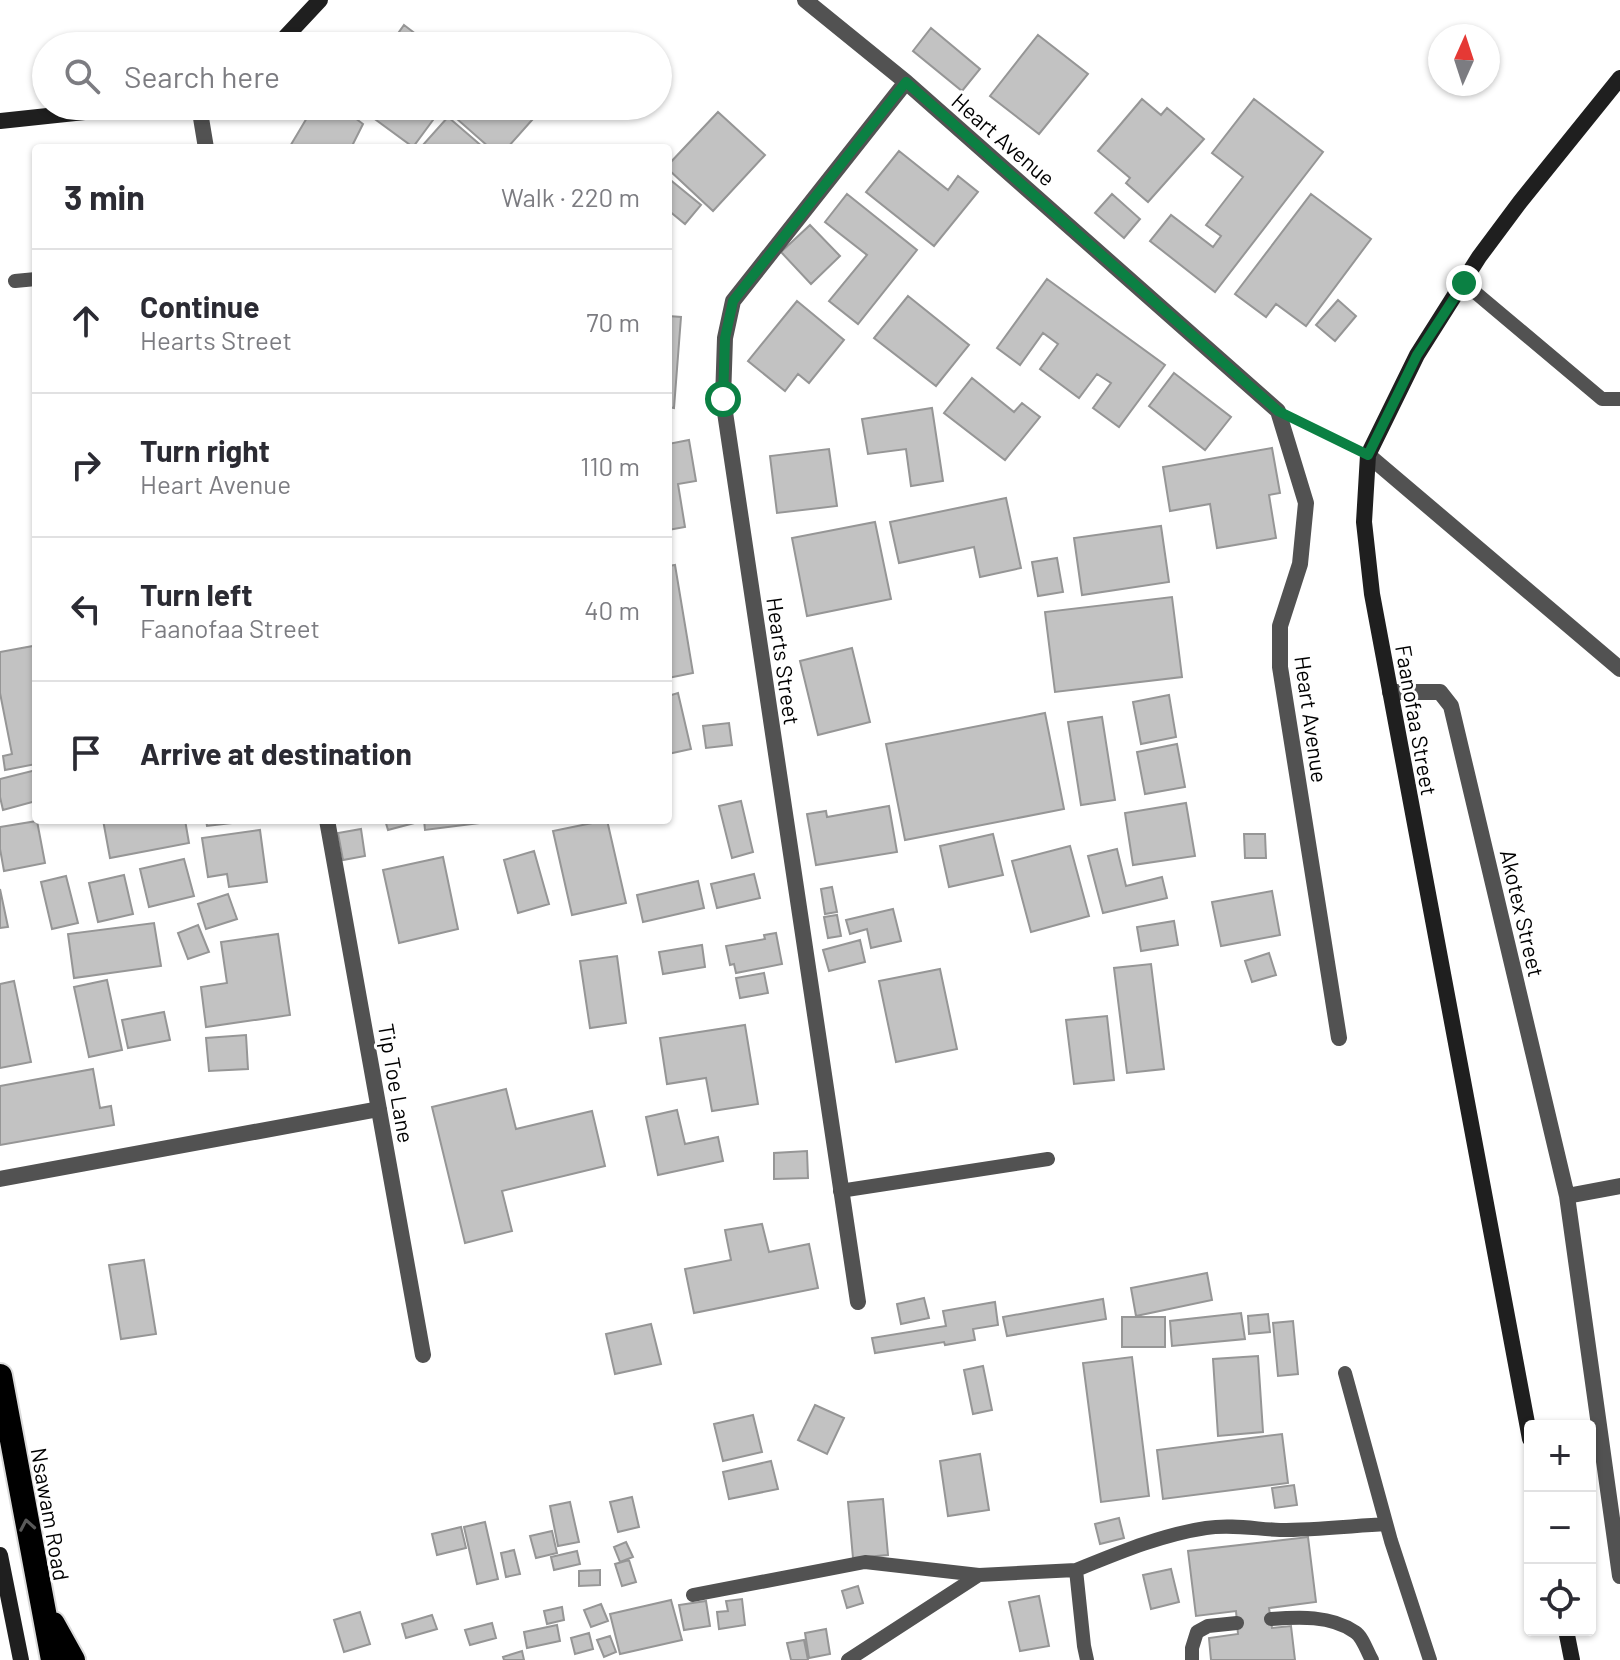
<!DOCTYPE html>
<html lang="en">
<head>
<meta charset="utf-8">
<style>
  :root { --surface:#fff; --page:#f7f7f7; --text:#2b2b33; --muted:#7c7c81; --line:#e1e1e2 }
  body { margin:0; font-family:Barlow,sans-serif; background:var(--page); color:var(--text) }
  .controls { position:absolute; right:24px; bottom:24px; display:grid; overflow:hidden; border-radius:8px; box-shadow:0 2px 6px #0004 }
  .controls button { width:72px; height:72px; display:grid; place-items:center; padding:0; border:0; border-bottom:2px solid var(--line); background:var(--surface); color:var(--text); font:40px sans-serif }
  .compass { position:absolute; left:1428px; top:24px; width:72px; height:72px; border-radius:50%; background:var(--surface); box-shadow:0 2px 6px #0004; rotate:3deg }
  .stop { position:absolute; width:24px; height:24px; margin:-18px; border:6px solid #0b8043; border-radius:50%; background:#fff }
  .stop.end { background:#0b8043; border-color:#fff; box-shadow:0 2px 8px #0008 }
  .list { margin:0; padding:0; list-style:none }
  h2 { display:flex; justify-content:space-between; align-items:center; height:104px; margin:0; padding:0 32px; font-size:34px }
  h2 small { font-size:26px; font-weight:400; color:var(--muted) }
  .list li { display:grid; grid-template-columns:52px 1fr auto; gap:24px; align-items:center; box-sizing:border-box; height:144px; padding:0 32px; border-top:2px solid var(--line) }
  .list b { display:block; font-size:30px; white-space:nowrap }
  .list p { margin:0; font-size:26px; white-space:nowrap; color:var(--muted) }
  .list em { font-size:26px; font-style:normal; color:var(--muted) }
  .icon { flex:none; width:44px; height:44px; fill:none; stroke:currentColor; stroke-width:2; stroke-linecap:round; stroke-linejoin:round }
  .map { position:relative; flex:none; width:1620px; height:1660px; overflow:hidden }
  .search { position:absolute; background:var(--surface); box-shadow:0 2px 6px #0004; left:32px; top:32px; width:640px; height:88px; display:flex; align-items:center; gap:20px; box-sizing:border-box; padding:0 28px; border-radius:44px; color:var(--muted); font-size:30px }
  .panel { position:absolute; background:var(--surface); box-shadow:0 2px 6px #0004; left:32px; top:144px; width:640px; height:680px; border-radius:8px }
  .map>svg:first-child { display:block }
</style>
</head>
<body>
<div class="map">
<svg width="1620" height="1660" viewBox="0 0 1620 1660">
  <rect width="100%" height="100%" fill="#fff"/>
  <!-- building -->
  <path fill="#c2c2c2" stroke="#969696" stroke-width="2" d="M404,25L429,44L427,46H389Z
    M931,28L980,69L962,91L913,51Z
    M1038,35L1088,74L1039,134L990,96Z
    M1142,99L1161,115L1167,108L1204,139L1148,202L1126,183L1130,178L1098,151Z
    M1254,99L1323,152L1215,292L1150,241L1171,215L1213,247L1221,236L1206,225L1243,177L1212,153Z
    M314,106H339L363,124L351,148H289Z
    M357,106H414L433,120L413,147Z
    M454,106H534L540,111L507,148H490L449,112Z
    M718,112L765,155L713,211L668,169V165Z
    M448,117L484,148H425L422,146Z
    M899,151L948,190L958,176L978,192L934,246L866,192Z
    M668,178L701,205L685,224L668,210Z
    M847,194L917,250L858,324L829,301L867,255L825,222Z
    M1112,194L1140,219L1124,238L1095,213Z
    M1311,194L1371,239L1306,326L1276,304L1266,317L1235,294Z
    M810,225L840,256L811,284L781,252Z
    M1047,279L1165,365L1119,427L1093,408L1111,383L1097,374L1079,398L1040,369L1058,344L1043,333L1020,365L997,348Z
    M908,296L969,345L936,386L874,338Z
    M1338,300L1356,316L1335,341L1316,325Z
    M797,301L844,340L809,383L798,374L785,391L748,361Z
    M668,316L681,317L674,408L668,407Z
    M1174,373L1231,417L1205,450L1149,406Z
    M972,378L1014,412L1022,403L1040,417L1005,460L944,413Z
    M932,408L943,481L911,486L906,449L868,454L862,419Z
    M689,440L696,481L678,484L685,527L668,530V444Z
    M1272,448L1280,493L1269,495L1276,538L1217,548L1210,504L1170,511L1163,467Z
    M829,449L837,506L777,513L770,456Z
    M1006,498L1021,568L980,577L974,547L899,563L890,522Z
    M875,522L891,599L807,616L792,538Z
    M1161,526L1169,582L1082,595L1074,538Z
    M1057,558L1063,592L1038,596L1032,562Z
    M675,565L693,673L668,678V566Z
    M1172,597L1182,677L1055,692L1045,612Z
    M33,646L36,662V764L5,770L3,756L12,754L0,693V652Z
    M852,648L870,722L818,735L800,661Z
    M678,693L691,749L668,754V696Z
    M1169,695L1176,737L1141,744L1133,702Z
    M1045,713L1064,809L905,840L886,744Z
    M1102,717L1115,800L1081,805L1068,722Z
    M729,723L732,745L706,748L703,726Z
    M1177,744L1185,787L1145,794L1137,752Z
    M36,770V801L3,810L0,797V779Z
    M741,801L753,852L732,858L719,806Z
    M1186,803L1195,856L1133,865L1125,813Z
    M889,806L897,852L816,865L807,814L826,811L827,817Z
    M103,820H185L189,843L110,858Z
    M206,820H257L207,826Z
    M385,820H417L418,822L388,830Z
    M424,820H487V822L425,830Z
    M607,820L626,903L572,915L553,831Z
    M37,821L45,863L4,871L0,849V827Z
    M361,829L365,856L343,860L338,833Z
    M260,830L267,882L229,887L227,874L208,877L202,838Z
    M993,834L1003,875L949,887L940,846Z
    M1244,834H1265L1266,858H1245Z
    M1070,846L1089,916L1031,932L1012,861Z
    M1117,849L1126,886L1162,877L1167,898L1103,913L1088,856Z
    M534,851L549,904L518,913L504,860Z
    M443,857L458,929L399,943L383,870Z
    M184,859L194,896L149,907L140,869Z
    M754,874L760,898L717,908L711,884Z
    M124,875L133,914L98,922L89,883Z
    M66,876L78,923L52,929L41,882Z
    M698,881L704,908L643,922L637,895Z
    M832,887L837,912L825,914L821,889Z
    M0,889L8,927L0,928Z
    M1272,891L1280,935L1221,946L1212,902Z
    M228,894L237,919L206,929L198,904Z
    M893,909L901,941L871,948L867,929L850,934L846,920Z
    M837,915L841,936L828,938L824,917Z
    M1174,921L1178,945L1141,951L1137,927Z
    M154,923L161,966L74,978L68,934Z
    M198,925L209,952L188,959L178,933Z
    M776,933L782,964L736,973L734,964L730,965L726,946L765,939L764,935Z
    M278,934L290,1015L206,1027L201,987L227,983L221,942Z
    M860,940L865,962L829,971L823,950Z
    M702,945L705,967L663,974L659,952Z
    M1269,953L1276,975L1252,982L1245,961Z
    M617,956L626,1023L590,1028L580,961Z
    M1151,964L1164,1069L1127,1073L1114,968Z
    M940,969L957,1049L896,1062L879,981Z
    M764,973L768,993L740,998L736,978Z
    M107,980L122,1050L89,1057L74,987Z
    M14,981L31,1062L0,1068V984Z
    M164,1012L170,1040L128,1048L122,1020Z
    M1107,1016L1114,1080L1074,1084L1066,1020Z
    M745,1025L758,1104L712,1111L706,1078L667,1084L660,1038Z
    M246,1035L248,1069L209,1071L206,1038Z
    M93,1069L100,1108L111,1106L114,1125L0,1145V1086Z
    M506,1089L516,1129L592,1111L605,1166L502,1191L512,1231L465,1243L432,1107Z
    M677,1110L685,1144L718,1137L723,1161L658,1175L646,1117Z
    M807,1151L808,1178L774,1179V1153Z
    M762,1224L769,1252L809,1244L818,1288L694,1313L685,1269L731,1260L725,1230Z
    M144,1260L156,1334L121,1339L109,1265Z
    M1207,1273L1212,1300L1136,1316L1131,1288Z
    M924,1298L929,1318L901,1324L897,1304Z
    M1103,1299L1106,1319L1007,1336L1003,1317Z
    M995,1302L998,1325L973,1329L975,1340L945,1345L944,1342L875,1353L872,1338L946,1326L943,1311Z
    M1241,1313L1245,1339L1172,1346L1170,1321Z
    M1268,1314L1270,1332L1249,1334L1248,1316Z
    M1122,1317H1165V1347H1122Z
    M1293,1321L1298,1374L1278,1376L1273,1323Z
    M651,1324L661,1364L615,1374L606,1334Z
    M1258,1356L1263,1432L1218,1436L1213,1359Z
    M1132,1357L1149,1496L1101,1502L1083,1363Z
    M983,1366L992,1410L973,1414L964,1370Z
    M815,1405L844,1418L827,1454L798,1440Z
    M753,1415L762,1452L723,1461L714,1424Z
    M1282,1434L1288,1483L1163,1499L1157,1450Z
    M980,1454L989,1510L948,1516L940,1461Z
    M771,1461L778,1489L729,1499L723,1472Z
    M1294,1485L1297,1505L1275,1508L1272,1488Z
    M632,1497L639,1527L618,1532L610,1502Z
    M883,1499L888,1555L853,1558L848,1502Z
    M570,1502L579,1542L558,1546L550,1506Z
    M1119,1518L1124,1538L1100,1544L1095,1524Z
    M485,1522L498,1579L477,1584L464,1527Z
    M461,1527L466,1548L437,1555L432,1534Z
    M552,1531L557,1553L536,1558L530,1536Z
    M1308,1537L1316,1602L1269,1608L1272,1628L1291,1626L1295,1660H1211L1209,1638L1238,1634L1236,1611L1196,1616L1188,1551Z
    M626,1542L633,1557L620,1562L614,1547Z
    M514,1550L520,1574L506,1577L501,1553Z
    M577,1551L580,1564L554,1570L551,1557Z
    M629,1560L636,1582L622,1586L615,1564Z
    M1171,1569L1179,1602L1151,1609L1143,1575Z
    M600,1570V1585L579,1586V1571Z
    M858,1586L863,1603L847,1608L842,1591Z
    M1039,1596L1049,1646L1020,1651L1009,1602Z
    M742,1599L745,1625L719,1629L717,1612L728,1611L726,1601Z
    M671,1600L682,1640L620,1654L610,1614Z
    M706,1601L710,1626L684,1630L679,1605Z
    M601,1604L608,1621L591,1627L584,1610Z
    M562,1607L564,1620L547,1624L544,1611Z
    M360,1612L370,1644L344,1652L334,1620Z
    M432,1615L437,1629L406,1638L402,1624Z
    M492,1623L496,1638L470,1645L465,1630Z
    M557,1625L560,1641L527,1648L524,1632Z
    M826,1629L830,1654L809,1658L805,1633Z
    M589,1633L593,1649L575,1654L571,1638Z
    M610,1636L616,1652L604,1657L597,1640Z
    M804,1640L808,1660H791L787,1643Z
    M522,1651L524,1660H504L503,1657Z"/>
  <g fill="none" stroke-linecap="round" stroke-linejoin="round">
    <defs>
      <path id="highway" d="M0,1376L53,1660
        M53,1624L73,1660"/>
    </defs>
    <!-- highway casing -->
    <use href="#highway" stroke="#dbdbdb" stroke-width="28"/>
    <!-- path -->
    <path stroke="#747474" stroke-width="5" stroke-dasharray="2 4" stroke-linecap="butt" d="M1308,426L1345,444"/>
    <!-- lane -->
    <path stroke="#525252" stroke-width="14" d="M15,281L36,279
      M1464,283L1602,399H1620
      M840,1191L1048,1159
      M1345,1373L1391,1541L1430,1660
      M693,1595L865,1562L979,1575L1076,1570
      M1271,1619C1298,1617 1331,1615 1355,1632C1363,1637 1367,1652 1372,1660
      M848,1660L979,1575
      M1087,1660L1084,1646L1076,1570C1118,1553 1160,1535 1206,1528C1231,1524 1256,1529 1280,1530C1315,1530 1351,1526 1386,1524
      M1192,1660V1648L1197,1632L1208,1626L1237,1623"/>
    <!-- street -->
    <path stroke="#525252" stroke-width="16" d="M805,0L906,82L1278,411L1306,503L1300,564L1280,626V667L1339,1038
      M199,106L206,148
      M1368,455L1620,669
      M1390,692H1440L1451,706L1567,1196L1620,1576
      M327,820L423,1355
      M0,1179L379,1109
      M1567,1196L1620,1186
      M858,1302L723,399L725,338L733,301L906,82"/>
    <!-- secondary -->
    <path stroke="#1f1f1f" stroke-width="16" d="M277,46L320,0
      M0,121L141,106
      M1530,1439L1372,594L1364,522L1368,455L1417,355L1479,257L1520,202L1620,78
      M1566,1630L1572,1660"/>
    <!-- highway -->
    <use href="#highway" stroke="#000" stroke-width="24"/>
    <!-- secondary-bridge -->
    <path stroke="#1f1f1f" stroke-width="16" d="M0,1555L21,1660"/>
  </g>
  <!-- one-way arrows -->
  <defs><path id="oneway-chevron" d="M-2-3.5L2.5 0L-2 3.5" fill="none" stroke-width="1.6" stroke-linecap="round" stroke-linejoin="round" transform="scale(2)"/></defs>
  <use stroke="#595959" href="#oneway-chevron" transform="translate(27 1525) rotate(-100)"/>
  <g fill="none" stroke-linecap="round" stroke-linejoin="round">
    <!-- route -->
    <path stroke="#0b8043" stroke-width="10" d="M723,399L725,338L733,301L906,82L1278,411L1368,455L1417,355L1464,283"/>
  </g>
  <g text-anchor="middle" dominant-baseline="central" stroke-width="6" stroke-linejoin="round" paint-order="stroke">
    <!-- street labels -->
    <g font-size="22" fill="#000" stroke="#fff">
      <text transform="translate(1004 139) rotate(41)">Heart Avenue</text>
      <text transform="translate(784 661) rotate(82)">Hearts Street</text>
      <text transform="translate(1312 719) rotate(82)">Heart Avenue</text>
      <text transform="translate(1417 720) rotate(80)">Faanofaa Street</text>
      <text transform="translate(1523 913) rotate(77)">Akotex Street</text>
      <text transform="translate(397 1083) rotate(80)">Tip Toe Lane</text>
      <text transform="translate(51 1514) rotate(80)">Nsawam Road</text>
    </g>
  </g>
</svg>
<div class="controls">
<button>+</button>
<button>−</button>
<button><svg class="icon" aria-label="locate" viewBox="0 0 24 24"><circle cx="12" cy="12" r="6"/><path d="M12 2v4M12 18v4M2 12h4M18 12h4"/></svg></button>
</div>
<svg class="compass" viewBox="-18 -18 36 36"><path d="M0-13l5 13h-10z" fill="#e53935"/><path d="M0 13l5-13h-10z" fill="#7c7c81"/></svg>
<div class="stop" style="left:723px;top:399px"></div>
<div class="stop end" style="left:1464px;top:283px"></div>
<div class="search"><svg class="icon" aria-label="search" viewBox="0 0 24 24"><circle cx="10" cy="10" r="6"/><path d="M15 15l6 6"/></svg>Search here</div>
<section class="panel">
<h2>3 min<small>Walk · 220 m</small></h2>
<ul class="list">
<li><svg class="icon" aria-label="ahead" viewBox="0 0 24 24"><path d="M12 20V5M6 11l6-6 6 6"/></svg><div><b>Continue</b><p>Hearts Street</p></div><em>70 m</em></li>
<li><svg class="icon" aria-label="right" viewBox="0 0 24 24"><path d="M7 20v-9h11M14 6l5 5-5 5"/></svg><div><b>Turn right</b><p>Heart Avenue</p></div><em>110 m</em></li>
<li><svg class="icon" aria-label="left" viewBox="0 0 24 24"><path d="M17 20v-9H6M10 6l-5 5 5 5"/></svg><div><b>Turn left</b><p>Faanofaa Street</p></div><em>40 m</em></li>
<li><svg class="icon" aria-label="arrive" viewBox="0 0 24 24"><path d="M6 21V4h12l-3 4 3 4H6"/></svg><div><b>Arrive at destination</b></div></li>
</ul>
</section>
</div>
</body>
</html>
